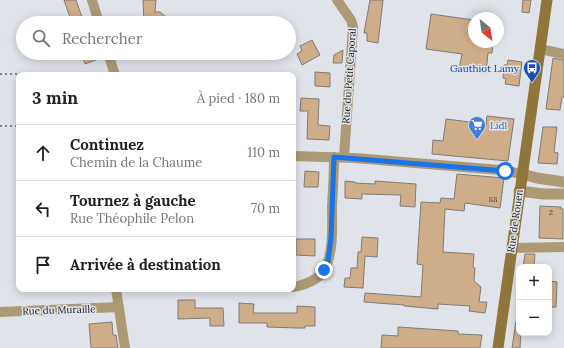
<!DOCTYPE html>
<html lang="fr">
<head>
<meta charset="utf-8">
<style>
  :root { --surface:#fff; --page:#f6f6f6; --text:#202124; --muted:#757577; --line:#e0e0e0 }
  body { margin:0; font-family:Lora,serif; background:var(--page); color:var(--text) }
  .controls { position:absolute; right:12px; bottom:12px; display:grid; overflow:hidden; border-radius:8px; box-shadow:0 2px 10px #0003 }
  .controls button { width:36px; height:36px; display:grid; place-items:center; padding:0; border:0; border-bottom:1px solid var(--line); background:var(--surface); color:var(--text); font:20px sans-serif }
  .compass { position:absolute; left:468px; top:12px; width:36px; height:36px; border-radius:50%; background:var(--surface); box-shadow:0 2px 10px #0003; rotate:150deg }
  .stop { position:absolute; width:12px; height:12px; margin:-9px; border:3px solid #1a73e8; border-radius:50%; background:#fff }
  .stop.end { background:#1a73e8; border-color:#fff; box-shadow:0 1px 4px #0008 }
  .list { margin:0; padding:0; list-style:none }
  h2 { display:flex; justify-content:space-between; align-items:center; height:52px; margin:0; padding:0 16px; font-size:17px }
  h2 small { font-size:13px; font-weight:400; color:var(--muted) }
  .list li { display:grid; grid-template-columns:26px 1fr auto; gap:12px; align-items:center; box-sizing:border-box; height:56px; padding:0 16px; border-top:1px solid var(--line) }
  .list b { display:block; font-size:15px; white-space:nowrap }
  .list p { margin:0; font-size:13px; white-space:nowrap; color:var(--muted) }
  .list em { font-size:13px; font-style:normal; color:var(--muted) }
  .icon { flex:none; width:22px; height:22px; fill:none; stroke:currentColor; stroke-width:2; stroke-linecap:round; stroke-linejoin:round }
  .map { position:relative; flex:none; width:564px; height:348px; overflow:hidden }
  .search { position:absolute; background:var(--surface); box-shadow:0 2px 10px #0003; left:16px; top:16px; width:280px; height:44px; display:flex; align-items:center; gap:10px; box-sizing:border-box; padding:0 14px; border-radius:22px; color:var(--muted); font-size:15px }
  .panel { position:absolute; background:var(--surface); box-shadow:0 2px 10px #0003; left:16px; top:72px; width:280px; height:220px; border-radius:8px }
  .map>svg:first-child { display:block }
</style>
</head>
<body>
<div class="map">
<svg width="564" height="348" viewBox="0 0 564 348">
  <rect width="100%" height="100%" fill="#e0e4ea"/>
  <!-- building -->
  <path fill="#d0ad89" stroke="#7f7b76" d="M64,0H76L84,23H72Z
    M143,0H156L155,12H160L165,16V23H144Z
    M370,0H383L378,43L367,41V33H364Z
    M523,0H531L529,13L522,12Z
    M431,14L474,20V42H493L492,53H488L486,73L459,69L462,54L426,49Z
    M312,40L320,55L302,65L297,54L302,51L300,46Z
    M343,50L342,63H333L334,55Z
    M81,53H93L96,60L85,64Z
    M553,58L564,60V97H562L560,110L546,109Z
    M508,60L522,62L519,86L505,84L506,79L503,78L504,65H507Z
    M315,72L330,73V87L315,86Z
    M301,98L319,99L318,125L330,126L329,140L307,139L308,111H300Z
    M487,116L514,119L508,161L432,154L433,140L443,141L446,119L486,124Z
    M543,127H557L554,152L558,153L557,164L538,163Z
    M305,171L319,172L318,187H304Z
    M457,174L504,178L500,208L465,203L464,211L445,209L443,252L474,254L473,267L475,268L474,281L481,287L479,302H487L485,313L469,311L470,306L438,304V309L404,306V305L364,302L365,293L421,297L423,265L417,264L421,202L440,203L441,198L454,199Z
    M345,181L355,182V183L375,184V181L416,184L415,207L400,206L401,195L362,194V199L345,198Z
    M540,206L561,207V209H563V239L539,238Z
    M362,237L378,238L377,257L365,256L363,288L344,287L345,278H350L351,268H357L358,252H361Z
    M296,239H315V256L296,255Z
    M525,254H535L534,267H523Z
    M549,281L557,282L556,307H549Z
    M178,300H195V308H223L224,326H210V318L178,319Z
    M239,303L254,304L253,313H297V306L315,307V326H305V328H297L267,327V323H239Z
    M516,321L519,322V333H521L520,348H512Z
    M112,322L113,335H116L118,348H91L89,324Z
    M398,327L458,331V334L482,335L480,348H381L382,335L398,336Z"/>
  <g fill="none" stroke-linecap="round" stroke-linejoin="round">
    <!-- path -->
    <path stroke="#84868a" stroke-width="2" stroke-dasharray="2 3" stroke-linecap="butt" d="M0,74H106
      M0,126H19"/>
    <!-- minor -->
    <path stroke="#ac9a75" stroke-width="10" d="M92,0L99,23
      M337,0L351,20L353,27L344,157
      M540,49L564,54
      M108,53L115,75
      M293,156L355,158L500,170L522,174
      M511,248L564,247
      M293,287C305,285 317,281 324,270C334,254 332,225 332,206C333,190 334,174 334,157
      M116,289L125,348
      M0,312L119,307"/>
    <!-- tertiary -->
    <path stroke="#ac9a75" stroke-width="11" d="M522,174L537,178L564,182
      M519,191L543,194H564"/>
    <!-- secondary -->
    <path stroke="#90763b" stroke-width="11" d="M498,348L547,0"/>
  </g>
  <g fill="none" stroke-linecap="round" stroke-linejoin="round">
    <!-- route -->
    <path stroke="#1a73e8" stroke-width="5" d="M324,270L328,261L331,238L334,157L505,171"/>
  </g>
  <!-- icons -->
  <defs>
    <symbol id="bus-pin" viewBox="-11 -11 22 30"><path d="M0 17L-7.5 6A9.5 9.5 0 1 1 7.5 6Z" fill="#1a4fb4" stroke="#e0e4ea"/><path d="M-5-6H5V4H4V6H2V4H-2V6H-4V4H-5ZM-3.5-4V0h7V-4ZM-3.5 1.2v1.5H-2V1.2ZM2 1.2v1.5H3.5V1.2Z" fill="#fff"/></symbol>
    <symbol id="supermarket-pin" viewBox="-11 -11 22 30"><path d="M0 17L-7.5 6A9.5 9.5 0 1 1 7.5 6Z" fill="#3f7fe0" stroke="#e0e4ea"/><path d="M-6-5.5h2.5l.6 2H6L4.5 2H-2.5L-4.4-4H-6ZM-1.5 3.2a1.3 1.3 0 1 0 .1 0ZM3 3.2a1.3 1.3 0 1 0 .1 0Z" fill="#fff"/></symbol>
  </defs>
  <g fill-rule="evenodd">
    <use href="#bus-pin" x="522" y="58" width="20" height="27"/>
    <use href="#supermarket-pin" x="467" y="115" width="20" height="27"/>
  </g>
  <g text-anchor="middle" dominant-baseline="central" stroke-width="3" stroke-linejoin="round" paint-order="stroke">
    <!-- number labels -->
    <g font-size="8" fill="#453d36">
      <text x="493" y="199">88</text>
      <text x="551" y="212">2</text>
    </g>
    <!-- transit labels -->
    <g font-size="10" fill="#164399" stroke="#e0e4ea" text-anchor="end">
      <text x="519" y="68">Gauthiot Lamy</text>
    </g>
    <!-- street labels -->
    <g font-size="10" fill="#17181a" stroke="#e0e4ea">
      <text transform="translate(349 76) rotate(-86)">Rue du Petit Caporal</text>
      <text transform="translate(515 221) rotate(-82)">Rue de Rouen</text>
      <text transform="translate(59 310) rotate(-2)">Rue du Muraille</text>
    </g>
    <!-- shop labels -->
    <g font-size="10" fill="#366cbe" stroke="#e0e4ea" text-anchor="start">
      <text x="490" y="125">Lidl</text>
    </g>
  </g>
</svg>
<div class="controls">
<button>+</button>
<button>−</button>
</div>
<svg class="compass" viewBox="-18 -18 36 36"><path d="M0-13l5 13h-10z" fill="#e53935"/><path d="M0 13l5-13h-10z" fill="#757577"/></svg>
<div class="stop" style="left:505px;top:171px"></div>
<div class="stop end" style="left:324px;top:270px"></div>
<div class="search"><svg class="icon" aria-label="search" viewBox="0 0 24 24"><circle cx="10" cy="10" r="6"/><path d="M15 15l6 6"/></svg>Rechercher</div>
<section class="panel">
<h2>3 min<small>À pied · 180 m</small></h2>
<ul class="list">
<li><svg class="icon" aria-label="ahead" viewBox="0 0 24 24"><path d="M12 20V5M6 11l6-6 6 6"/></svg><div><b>Continuez</b><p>Chemin de la Chaume</p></div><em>110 m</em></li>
<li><svg class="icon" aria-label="left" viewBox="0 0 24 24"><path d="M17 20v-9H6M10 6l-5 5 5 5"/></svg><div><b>Tournez à gauche</b><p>Rue Théophile Pelon</p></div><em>70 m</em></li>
<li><svg class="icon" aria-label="arrive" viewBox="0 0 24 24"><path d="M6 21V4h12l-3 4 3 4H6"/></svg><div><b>Arrivée à destination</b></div></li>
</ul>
</section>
</div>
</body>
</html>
